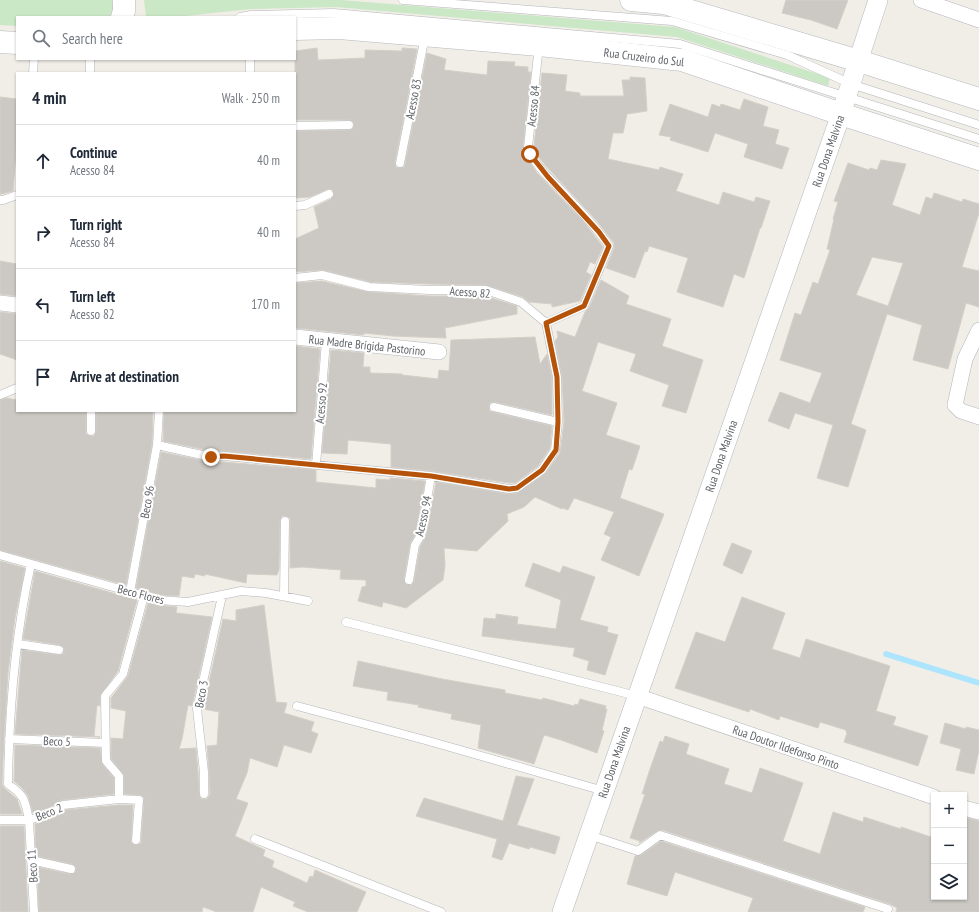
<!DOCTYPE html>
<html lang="en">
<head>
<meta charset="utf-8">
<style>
  :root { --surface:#fff; --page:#f2f2f3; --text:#1f2937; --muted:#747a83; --line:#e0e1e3 }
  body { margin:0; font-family:"PT Sans Narrow",sans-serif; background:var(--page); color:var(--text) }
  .controls { position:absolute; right:12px; bottom:12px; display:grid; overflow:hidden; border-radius:0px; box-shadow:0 1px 3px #0004 }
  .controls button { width:36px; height:36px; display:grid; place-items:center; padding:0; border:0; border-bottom:1px solid var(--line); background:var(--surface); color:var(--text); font:20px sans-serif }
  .stop { position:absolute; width:12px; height:12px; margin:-9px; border:3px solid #b45309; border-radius:50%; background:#fff }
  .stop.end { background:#b45309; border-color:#fff; box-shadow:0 1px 4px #0008 }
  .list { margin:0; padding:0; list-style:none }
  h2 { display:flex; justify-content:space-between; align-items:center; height:52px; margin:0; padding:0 16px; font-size:17px }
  h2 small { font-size:13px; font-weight:400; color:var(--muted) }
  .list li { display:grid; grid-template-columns:26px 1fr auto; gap:12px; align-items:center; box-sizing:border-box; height:72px; padding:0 16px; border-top:1px solid var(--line) }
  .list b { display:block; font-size:15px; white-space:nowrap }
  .list p { margin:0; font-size:13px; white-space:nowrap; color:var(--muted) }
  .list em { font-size:13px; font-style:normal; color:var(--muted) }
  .icon { flex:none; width:22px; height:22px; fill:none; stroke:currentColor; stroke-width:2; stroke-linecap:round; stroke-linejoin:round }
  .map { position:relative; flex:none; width:979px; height:912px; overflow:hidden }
  .search { position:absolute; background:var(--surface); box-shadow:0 1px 3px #0004; left:16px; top:16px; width:280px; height:44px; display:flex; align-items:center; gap:10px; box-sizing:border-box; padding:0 14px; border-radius:0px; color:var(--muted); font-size:15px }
  .panel { position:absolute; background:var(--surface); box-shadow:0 1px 3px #0004; left:16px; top:72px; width:280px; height:340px; border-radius:0px }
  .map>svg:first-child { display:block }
</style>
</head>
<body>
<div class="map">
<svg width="979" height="912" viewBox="0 0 979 912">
  <rect width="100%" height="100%" fill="#f1eee8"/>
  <!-- green -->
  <path fill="#cae7c6" d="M0,0H112L113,8L110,17H17V26L0,25Z
    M144,0H341L675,27L830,78L828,86L677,37L336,7L251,9L175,17H146Z"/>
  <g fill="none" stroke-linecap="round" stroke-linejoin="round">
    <!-- stream -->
    <path stroke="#ace5fd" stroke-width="5.5" d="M886,654L979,683"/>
  </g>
  <!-- building -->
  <path fill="#ccc9c5" stroke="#d5cfc6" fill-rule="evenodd" d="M786,0H848L837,29L811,20L782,13Z
    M317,48L318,60L365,58V50L402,51V48L417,49L395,162L396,167L399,168L404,167L405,164L427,53L446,59L444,70L487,75L488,61L515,62L514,66L528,67V72H531L523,146L525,155L537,173L582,220L603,247L595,264L590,262L586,272L591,275L580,301L552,307V304L529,302L523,297L486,285L429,284L370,282L322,270L295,272V239L319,228L314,207L331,199L334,194L332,190L329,189L310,197L295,198V131L349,130L352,129L354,125L353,122L349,120H295V51Z
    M542,73L567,75L565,91L580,93V96H624L622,80H630V77L645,78L647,111L627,114L623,133H613L608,159L659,170L660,167L683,174L676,191L719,205L723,192L754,202L756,197L770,201L761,228H760L744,278L734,274L723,307L677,292L688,258L649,246L647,252L645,251L635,278L606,268L614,248V243L596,220L546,166L538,156L534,146Z
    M0,97L17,99V140L13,191L2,194H0Z
    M744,99L768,107L763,126L779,130L775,144L789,148L782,169L744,157L748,144L715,133L708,152L670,140L671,137L659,135L670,104L708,117L712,104L720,107L721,104L740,110Z
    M881,160L906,164L892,205L920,215L926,197L932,199L934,193L962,202L963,199L979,204V213L962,267L979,271V307L966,303L948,369L913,360L922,325L887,314L851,424L866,430L848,487L817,478L833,425L795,413L789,429L768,421L780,392L810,403L822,373L780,360L795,313L801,315L813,282L818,284L830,250L827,249L834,219H833L838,202L834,201L848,163L869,170L870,168L877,170ZM872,257L903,263L888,306L856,295Z
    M0,261L17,264V296L0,294Z
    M601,280L629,296L626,304L671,319L662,346L703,360L686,413L662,406L669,385L630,371L636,354L598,342L582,391L617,403L606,435L640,446L632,470L629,469L620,498L664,514L639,576L601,560L611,537L604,534L614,512L574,498L568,510L562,508V509L535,497L524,507L507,514L508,521L477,551L444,548L445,566L443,580L406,608L383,602L382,607L358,601L362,587L366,586V580L340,579L341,570L302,567L290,568V518L285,516H282L280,521L279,569L277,575L247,574L246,583L205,574V576L195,574L194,578L182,576L179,596L160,595L136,588L161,452L210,462H224L316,470V482L376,488V479L390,480V478L425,481L416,533L410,544L404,579L406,584L411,585L414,581L420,547L426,536L436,482L508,494L518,493L545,474L560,453L564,422L562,377L555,341L558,337L557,331L575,337L585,312L589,308Z
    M322,281L369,292L429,296H485L517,306V314L445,328L446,338L393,336L364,333V335L295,328V283Z
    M0,312L17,314V360L0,354Z
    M535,337L540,364L547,354L552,378V415L495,402L490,403L489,406L490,411L493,412L552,426L550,448L538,466L515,483H509L432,471L391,467V444L348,440L347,454L322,453L331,350L364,353L363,367H370V373L402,374V375L438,379L439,370L449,371L451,340Z
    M295,346L320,349L311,459L224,451H211L163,441L164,411H295Z
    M7,398L17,400V411H86V434L91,436H94L96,431V411H153L152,444L126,585L0,550V400Z
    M732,543L752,551L742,574L723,565Z
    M0,561L25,568L15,618L8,673L4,738L2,784L4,788L17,799L22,814H0Z
    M533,563L560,573L563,566L595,577L580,620L608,627L607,632L618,635L605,675L587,670L589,661L573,656L575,648L482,636L484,618L496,619V614L518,617L517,624L556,629L561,600L525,586Z
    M35,571L137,600L118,671L100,696V706L97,705L94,736L100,737L15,734L22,650L59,655L63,654L64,650V648L60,645L23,639Z
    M742,597L785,613L772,649L800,658L806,639L890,666L876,711L896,717L893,725L928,736L918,766L844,742L847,733L846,732V730L820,722L818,728L780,716L779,720L750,709L749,712L675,688L696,632L725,642Z
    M148,603L158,605L177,607L176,613L212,617L192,706L188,705L182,739L179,749L196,748L198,772L199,794L201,799H207L210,794L209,771L207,746L217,745L219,712L203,709L223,619L236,621V610L264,605L276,702L287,703L284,713L314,722L311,731L318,734L311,753L284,745L277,767L250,758L247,773L236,799L248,803L235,836L265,850L263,856L274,861L272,867L307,883L310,876L313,877L315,870L366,892L357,912H308L293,906L295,902L261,887L253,912H217L203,907L202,912H39L37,867L70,874L75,872L76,868L72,864L36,856L35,824L56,817L65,810L119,805H133L131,842L136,845L141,843L144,798L140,795L124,794V775L111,759V738L123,739L126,711L111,708V698L128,676Z
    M358,661L442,679L505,690V693L542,700L543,698L574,706L575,704L578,705L580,699L606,706L605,709H607L602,730L604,731L597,753L561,740L544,735L534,764L478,748L481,725L451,719L452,714L418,707L419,705L387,700L388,692L353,686Z
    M945,723L966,729V727L979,730V750L974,774L956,770L961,749L940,743Z
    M665,736L689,744L686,754L729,769L724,784L752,793L760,768L803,783L783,841L820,854L833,812L863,822L864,817L901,829V827L934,838V897H964V817L979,821V912H896L897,908L890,904L662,830L657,831L639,843L640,841L630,838L645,794H642L649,772L660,741L663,742Z
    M15,745L100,748L102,764L114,778V794L62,800L51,807L33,813L28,796L22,788L14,781Z
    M516,776L534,779L517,825L560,837L555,854L530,847L529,849L509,843L502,860L492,857L497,839L416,816L424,798L503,821Z
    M0,826H24L28,912H0Z
    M661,841L865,907L863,912H748L753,898L675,872L667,896L627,884L635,856L641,855Z"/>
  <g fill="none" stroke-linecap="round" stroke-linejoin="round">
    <defs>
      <path id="service" d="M403,0L672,21L787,55L851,84L979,125
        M240,17L251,15L334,13L680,44L979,139
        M539,45L528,147C533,163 548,177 560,189C577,208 595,225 609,246L584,306L546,323
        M90,59V73
        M33,73L34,59
        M250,73V59
        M295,126L349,125
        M400,163L425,36
        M0,200H3L17,195
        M295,206L305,205L329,194
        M0,395L17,388
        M494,407L558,422
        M91,431V411
        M157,445L211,457L224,456L431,476L509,489L517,488L542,470L555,450L558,422L557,377L546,323L521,302L486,290H429L369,287L322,275L295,278
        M316,465L326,341
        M0,555L159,600L188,602L241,591L266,593L308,601
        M31,564C15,636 9,710 8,784C25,796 25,800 29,820L54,812L63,805L119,799V776L106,761L105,696L123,674L144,596
        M409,580L415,545L421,535L431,476
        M130,592L157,445L159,411
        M284,596L285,521
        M346,622L637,696
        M18,644L59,650
        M297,706L425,740L604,791
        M9,739L105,743
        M204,794V772L197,709L222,596
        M119,799L139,800L136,840
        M0,820H29L34,912
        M589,835L638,851L660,835L888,909
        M255,839L441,912
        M31,860L71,869"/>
      <path id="minor" d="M921,0L979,20
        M0,303L17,305
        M979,330L965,359L955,405L961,411L979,417
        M295,337L439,352
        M637,696L934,797
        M964,808L979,812"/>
      <path id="tertiary" d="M562,912L841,114L878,0"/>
      <path id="secondary" d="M631,0L664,3L859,61L979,99
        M122,17L124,11V0
        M295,29L339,28L539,45L682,60L841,114L979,159
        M0,42L17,43"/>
    </defs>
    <!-- service casing -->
    <use href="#service" stroke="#b3b6ba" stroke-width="9"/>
    <!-- minor casing -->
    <use href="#minor" stroke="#b3b6ba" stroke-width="16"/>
    <!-- tertiary casing -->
    <use href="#tertiary" stroke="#b3b6ba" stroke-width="20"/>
    <!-- secondary casing -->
    <use href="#secondary" stroke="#b4b8bc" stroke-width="23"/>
    <!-- service -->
    <use href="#service" stroke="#fff" stroke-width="8"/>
    <!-- minor -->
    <use href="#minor" stroke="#fff" stroke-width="15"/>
    <!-- tertiary -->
    <use href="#tertiary" stroke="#fff" stroke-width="19"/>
    <!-- secondary -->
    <use href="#secondary" stroke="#fff" stroke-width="22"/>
  </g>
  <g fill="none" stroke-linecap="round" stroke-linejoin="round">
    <!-- route -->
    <path stroke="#b45309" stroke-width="5" d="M211,457L224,456L431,476L509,489L517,488L542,470L556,450L558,422L557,377L546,323L584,306L609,246L599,232L548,177L530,154"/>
  </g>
  <g text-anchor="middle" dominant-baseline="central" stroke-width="4" stroke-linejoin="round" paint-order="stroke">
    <!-- street labels -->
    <g font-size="12" fill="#5f6468" stroke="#fff">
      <text transform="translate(644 57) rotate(7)">Rua Cruzeiro do Sul</text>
      <text transform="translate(413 99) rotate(-79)">Acesso 83</text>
      <text transform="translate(533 106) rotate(-84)">Acesso 84</text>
      <text transform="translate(828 151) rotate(-71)">Rua Dona Malvina</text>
      <text transform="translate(470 292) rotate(4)">Acesso 82</text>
      <text transform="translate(367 345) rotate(6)">Rua Madre Brígida Pastorino</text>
      <text transform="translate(321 403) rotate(-85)">Acesso 92</text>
      <text transform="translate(721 456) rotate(-71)">Rua Dona Malvina</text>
      <text transform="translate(147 502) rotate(-80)">Beco 96</text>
      <text transform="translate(423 516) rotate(-78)">Acesso 94</text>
      <text transform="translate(141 594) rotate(14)">Beco Flores</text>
      <text transform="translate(201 694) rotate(-80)">Beco 3</text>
      <text transform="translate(57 741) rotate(2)">Beco 5</text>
      <text transform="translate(786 747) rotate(19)">Rua Doutor Ildefonso Pinto</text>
      <text transform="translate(614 762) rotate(-71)">Rua Dona Malvina</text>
      <text transform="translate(49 812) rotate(-22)">Beco 2</text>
      <text transform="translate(32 866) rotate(-94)">Beco 11</text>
    </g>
  </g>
</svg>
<div class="controls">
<button>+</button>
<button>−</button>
<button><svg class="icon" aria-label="layers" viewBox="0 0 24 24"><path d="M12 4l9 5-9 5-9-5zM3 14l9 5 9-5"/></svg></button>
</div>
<div class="stop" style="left:530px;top:154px"></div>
<div class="stop end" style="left:211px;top:457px"></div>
<div class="search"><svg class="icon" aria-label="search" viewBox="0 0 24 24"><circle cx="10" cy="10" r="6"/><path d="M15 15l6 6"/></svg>Search here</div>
<section class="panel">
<h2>4 min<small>Walk · 250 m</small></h2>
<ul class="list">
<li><svg class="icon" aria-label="ahead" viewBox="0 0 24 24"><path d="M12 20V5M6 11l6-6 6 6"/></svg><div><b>Continue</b><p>Acesso 84</p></div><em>40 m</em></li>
<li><svg class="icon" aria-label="right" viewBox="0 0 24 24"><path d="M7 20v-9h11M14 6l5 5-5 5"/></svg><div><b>Turn right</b><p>Acesso 84</p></div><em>40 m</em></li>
<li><svg class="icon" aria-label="left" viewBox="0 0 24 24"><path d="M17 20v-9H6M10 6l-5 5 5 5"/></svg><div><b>Turn left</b><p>Acesso 82</p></div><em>170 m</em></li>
<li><svg class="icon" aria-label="arrive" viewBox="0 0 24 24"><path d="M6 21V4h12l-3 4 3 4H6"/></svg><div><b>Arrive at destination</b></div></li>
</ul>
</section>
</div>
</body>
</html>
